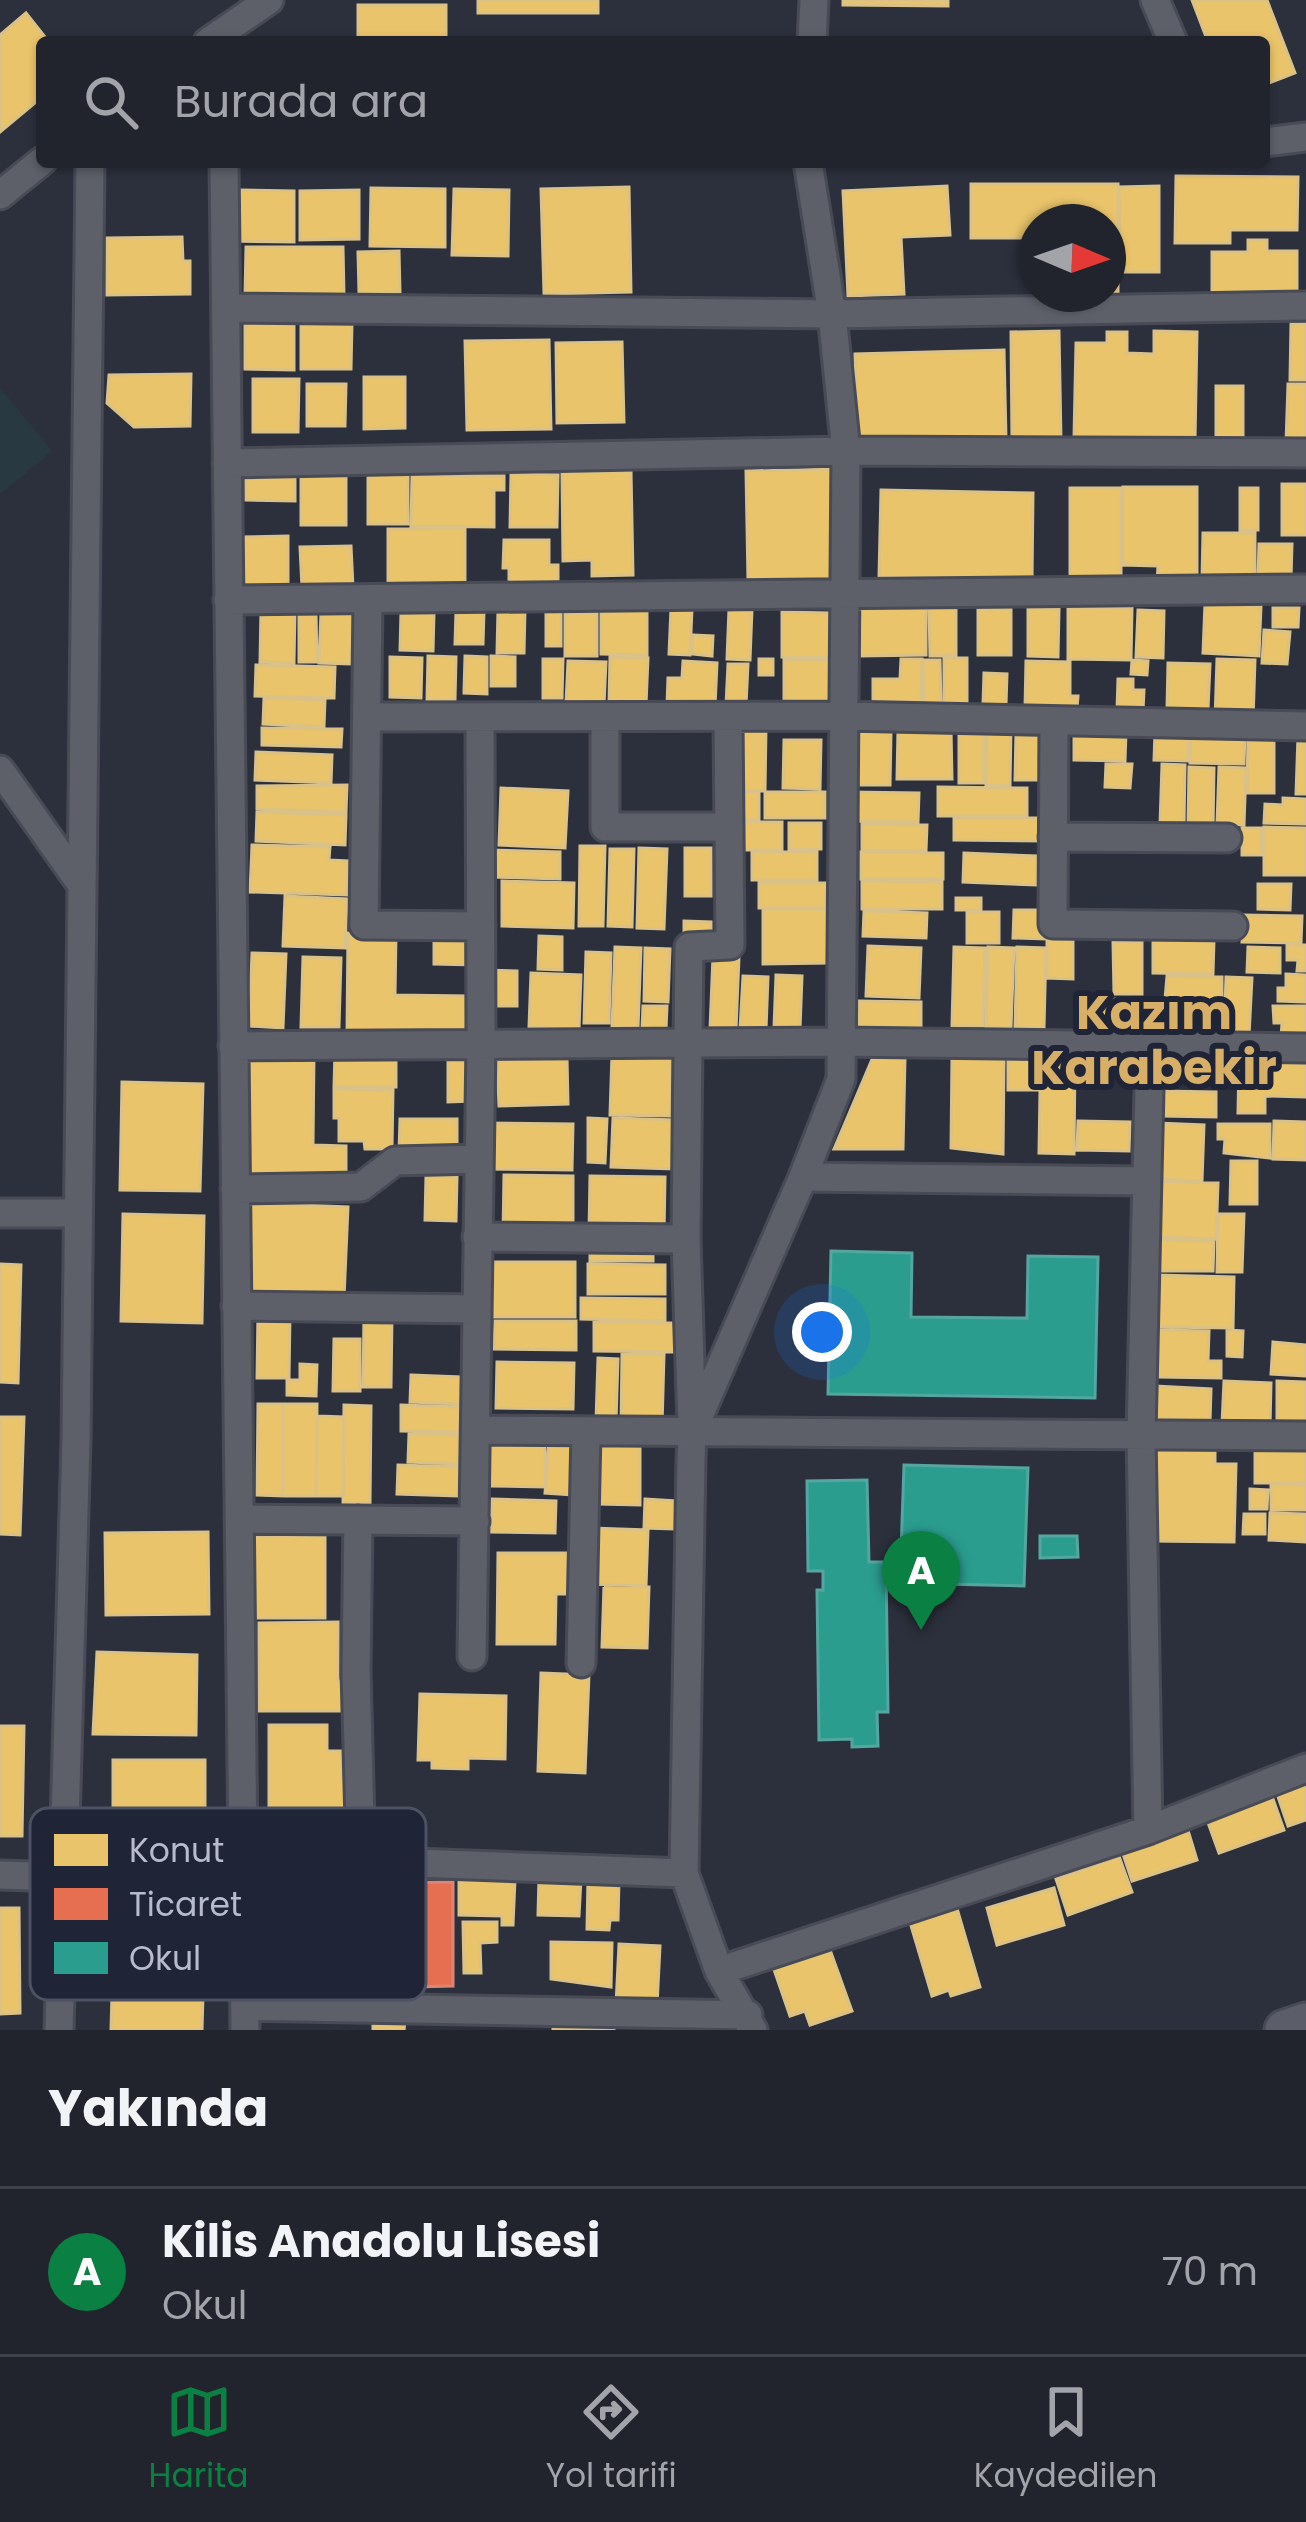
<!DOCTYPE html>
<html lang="tr">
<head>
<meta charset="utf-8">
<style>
  :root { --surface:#21242d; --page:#2d3039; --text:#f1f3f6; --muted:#a2a4aa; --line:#3e4149; --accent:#0b8043 }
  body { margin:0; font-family:Poppins,sans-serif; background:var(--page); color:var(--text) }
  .compass { position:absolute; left:1018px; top:204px; width:108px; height:108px; border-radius:50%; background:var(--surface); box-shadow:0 3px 9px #0004; rotate:92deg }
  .you { position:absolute; left:822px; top:1332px; width:42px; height:42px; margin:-30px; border:9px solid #fff; border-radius:50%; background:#1a73e8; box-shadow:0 0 0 18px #1a73e833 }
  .badge { display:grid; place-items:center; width:78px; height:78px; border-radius:50%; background:var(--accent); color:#fff; font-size:39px; font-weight:700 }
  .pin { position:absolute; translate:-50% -99px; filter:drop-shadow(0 3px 6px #0008) }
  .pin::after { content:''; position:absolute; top:63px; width:42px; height:36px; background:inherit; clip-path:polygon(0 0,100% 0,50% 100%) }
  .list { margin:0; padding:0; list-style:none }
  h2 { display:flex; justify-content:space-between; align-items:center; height:156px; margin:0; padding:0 48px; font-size:51px }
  h2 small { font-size:39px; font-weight:400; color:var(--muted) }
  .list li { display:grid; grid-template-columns:78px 1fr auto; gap:36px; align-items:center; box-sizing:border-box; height:168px; padding:0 48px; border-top:3px solid var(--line) }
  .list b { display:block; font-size:45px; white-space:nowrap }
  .list p { margin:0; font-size:39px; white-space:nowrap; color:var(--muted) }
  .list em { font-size:39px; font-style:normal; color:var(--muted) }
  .icon { flex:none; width:66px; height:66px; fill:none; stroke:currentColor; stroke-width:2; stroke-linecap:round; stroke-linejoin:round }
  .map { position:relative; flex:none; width:1306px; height:2030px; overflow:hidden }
  .search { position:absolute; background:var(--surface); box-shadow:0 3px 9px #0004; left:36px; right:36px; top:36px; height:132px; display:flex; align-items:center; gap:30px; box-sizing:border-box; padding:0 42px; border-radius:12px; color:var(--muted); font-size:45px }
  .sheet { height:324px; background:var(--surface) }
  nav { display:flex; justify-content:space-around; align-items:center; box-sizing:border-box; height:168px; border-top:3px solid var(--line); background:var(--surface); font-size:33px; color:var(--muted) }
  nav a { display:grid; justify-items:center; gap:6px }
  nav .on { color:var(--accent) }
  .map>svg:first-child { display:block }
</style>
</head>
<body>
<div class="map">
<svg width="1306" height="2030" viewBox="0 0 1306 2030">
  <rect width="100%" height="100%" fill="#2c303c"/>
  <!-- green -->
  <path fill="#293942" d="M0,388L52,451L0,494Z"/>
  <!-- homes -->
  <path fill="#e9c46a" stroke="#dac187" stroke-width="3" d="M478,0H598V13H478Z
    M843,0H948V6L843,5Z
    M1192,0H1267L1295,73L1264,85V42H1208Z
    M358,5H446V42H358Z
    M26,13L49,42H42V97L0,132V35Z
    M1004,40H1123V42H1004Z
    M1176,176L1298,177L1297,230H1230V243H1175Z
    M971,184H1118V294H1108V222H1036V238H971Z
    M947,186L950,235L901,237L904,294L848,296L843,191Z
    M1159,186V272H1120L1119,187Z
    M629,187L631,292L544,294L541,189Z
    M371,188L445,189V247L370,246Z
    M454,189L509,190L508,256L452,255Z
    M239,190L294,191V242L230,241L231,209L239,210Z
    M359,190V239L300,240V191Z
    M182,237L183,261H190V294L107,295V238Z
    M1248,240H1267V251H1297V296L1212,295V252H1248Z
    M246,247H343L344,296L245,295Z
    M399,251L400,292L359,293L358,252Z
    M301,323H352L351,369H301Z
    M245,324H294V370L245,369Z
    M1291,324H1306V380H1290Z
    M1059,331L1061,441H1012L1011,332Z
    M1154,331L1197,332L1195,440L1074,438L1076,343H1107V332H1127V353L1154,354Z
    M549,340L551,429L467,430L465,341Z
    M622,342L624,422L557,423L556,343Z
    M1004,350L1006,438L857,442L855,354Z
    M191,374L190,426L134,427L107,403L109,375Z
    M364,377H405V428L364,429Z
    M253,379H299L298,432H253Z
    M307,384H346L345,426H307Z
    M1288,384H1306V444L1286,443Z
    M1216,386H1243V439H1216Z
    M833,469L836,578L748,580L746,471Z
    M631,471L633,575L592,576V560L563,561L562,472Z
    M301,472H346V525H301Z
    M246,474H295V501L246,500Z
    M368,474L408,475V524H368Z
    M511,474L558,475L557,527H510Z
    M412,475L504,476V490H494V527L411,526Z
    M1282,484H1306V535H1282Z
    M1123,487H1197V583H1157L1158,566L1123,565Z
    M1070,488H1121V583H1070Z
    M1240,488H1258V530H1240Z
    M881,490L1033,493L1032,580L879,577Z
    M465,528V584L388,585V529Z
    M1203,533H1255V579H1202Z
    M288,536V588L240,589L239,537Z
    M504,540H549V565H558V585H509V568H503Z
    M1259,544H1292L1291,579H1258Z
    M351,546L353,587L302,588L300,547Z
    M1205,603L1261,606L1259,656L1203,653Z
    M956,606V655L930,656L929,607Z
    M1068,607L1132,608L1131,660L1068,659Z
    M671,608L692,609L690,655L669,654Z
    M926,608V655L860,656L859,609Z
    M1028,608L1059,609L1058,657L1028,656Z
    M1273,608H1299L1298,627H1273Z
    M261,609H295L294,663L260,662Z
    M601,609L647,610V655L601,654Z
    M729,609H752L750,660L727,659Z
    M978,609H1011V655H978Z
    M498,610H525L524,653H497Z
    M1138,610L1164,611L1163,658L1136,657Z
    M456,611H484L483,644H455Z
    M546,611L561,612V646H546Z
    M316,612L317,662H299V613Z
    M321,612L353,613L351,664L319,663Z
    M401,612L434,613L433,651L400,650Z
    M782,612L829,613V657H782Z
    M565,613H597V656H565Z
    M1264,630L1290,632L1287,664L1262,663Z
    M693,635L713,636L712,656L692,654Z
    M428,656L456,657L455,700H427Z
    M465,656L487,657V694L464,693Z
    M491,656L515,657V686H491Z
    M390,657L422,658L421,698L390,697Z
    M610,657L648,658L646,705L609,704Z
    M944,658H967V706H944Z
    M543,659H563L562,698H543Z
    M759,659H773V675H759Z
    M901,659H922L921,702L873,701V679H900Z
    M1217,659L1255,660L1253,721L1215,719Z
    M784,660H836L835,702L784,701Z
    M923,660H940L941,706H924Z
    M1132,660L1148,661L1147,675L1131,674Z
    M568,661L606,662L604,705L566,703Z
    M683,661L717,663L715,707L667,705L668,678H682Z
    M1026,661L1070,662V696H1078L1077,709L1025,708Z
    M1168,663L1210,664L1208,710L1167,709Z
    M728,664H748L746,706L726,705Z
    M256,665L335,667L334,698L255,696Z
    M984,673L1007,674L1006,705L983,704Z
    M1118,679H1133V690H1144L1143,711L1117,710Z
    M264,698L325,700L324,727L263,724Z
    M732,727H766L765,791L731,790Z
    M262,728L342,729L341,747L262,745Z
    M959,729H984V783H959Z
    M987,729L1011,730L1010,785H986Z
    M898,730H951L952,779H897Z
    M1191,730L1245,732L1244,764L1190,763Z
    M859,731L891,732L890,785H858Z
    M1016,731L1043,732L1042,780H1015Z
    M1074,731L1126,732L1125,761L1074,760Z
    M1155,732H1188V761L1154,760Z
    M1248,733H1274V793H1247Z
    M1298,736H1306V794H1296Z
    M784,740H821L820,789L783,788Z
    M256,752L332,755L331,783L255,780Z
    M1106,763L1132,764L1130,788L1105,787Z
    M1162,764L1185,765L1184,826L1160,825Z
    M1189,767L1214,768L1213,829L1188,828Z
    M1219,767L1246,768L1244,825L1217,824Z
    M347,785L346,812L257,809V786Z
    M938,787L1027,788V816H938Z
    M501,788L568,791L565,848L499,845Z
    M731,792H759V820H730Z
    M765,792H825V818H765Z
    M848,792L919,793L918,822L848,821Z
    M1283,798L1306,799V824L1264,823L1265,804L1283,805Z
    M257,812L346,815L345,845L256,841Z
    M954,818H1049L1048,841L954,840Z
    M734,822H782V850H734Z
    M789,823H821V849H789Z
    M862,824L927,825L926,851L862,850Z
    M1264,827L1306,828V875H1264Z
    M1242,828H1261V855H1242Z
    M252,845L330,847L329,860L348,861L347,895L250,892Z
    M580,846H605L603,926H579Z
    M639,848L667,849L664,929L637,928Z
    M685,848H711V896H685Z
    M610,849H634L632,927L608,926Z
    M489,850L560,852V879L488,877Z
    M752,852H817V880H752Z
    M861,852L943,853V879H861Z
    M964,853L1037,856L1036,885L963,882Z
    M502,881L574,883L573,928L502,926Z
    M862,881L942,882V909H862Z
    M759,883H826V908H759Z
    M1258,884H1291L1290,910L1258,909Z
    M285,896L347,899L345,948L283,946Z
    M956,898H981V910H956Z
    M763,909H830V963L763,964Z
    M1014,910H1046V939L1013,938Z
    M864,911L927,913L926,938L863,936Z
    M967,912H999V943H967Z
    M1243,915L1302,916L1301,943L1242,942Z
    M684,921L711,922V937H684Z
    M434,932H476V965L434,964Z
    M348,933L396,934L395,995L469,996L470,1034L347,1033Z
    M539,936L562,937V970L538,969Z
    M1047,939H1073V979L1047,978Z
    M1153,940H1214L1213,974L1153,973Z
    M1113,942H1142V994H1114Z
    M1287,944L1306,945V971H1297L1298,960H1287Z
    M868,946L921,948L919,998L866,996Z
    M615,947L641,948L638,1028L612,1027Z
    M954,947L985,948L983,1026H952Z
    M988,947L1014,948L1011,1028L986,1027Z
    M1017,947L1046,948L1044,1028L1015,1027Z
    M1248,947L1280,948V973L1247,972Z
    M645,948L670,949L668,1002L644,1001Z
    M586,952L611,953L609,1023H584Z
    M252,953L286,954L283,1028L249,1026Z
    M713,956L739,957L736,1030L710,1029Z
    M303,957L341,958L339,1027H301Z
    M484,970L517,971V1006H484Z
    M531,973L581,975L579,1029L529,1027Z
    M1286,974L1306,975V1002L1278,1001V988H1286Z
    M776,975L802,976L800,1029L774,1028Z
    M743,976L768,977L766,1030L740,1029Z
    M1167,976L1222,977V1034H1162Z
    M1226,977L1252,978L1249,1036L1224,1035Z
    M1079,998L1138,1000L1137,1030L1078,1028Z
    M859,1001L921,1002V1027L859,1026Z
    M643,1006H667L666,1030L642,1029Z
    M1273,1006H1306V1038L1281,1037L1282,1023H1274Z
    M248,1051L314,1052L313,1145L346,1146V1174L242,1173L247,1138Z
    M335,1051H396V1087H334Z
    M612,1054L672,1055L671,1116L610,1115Z
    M448,1055H472L473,1101L448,1102Z
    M873,1057L905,1058L903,1149H834Z
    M952,1057L1004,1058L1003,1154L951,1148Z
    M1008,1057L1075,1058L1074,1154L1039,1153L1040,1090H1008Z
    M567,1058L568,1104L499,1106L497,1060Z
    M1239,1062L1306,1063V1097L1265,1096V1113H1238Z
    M122,1082L203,1084L200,1191L120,1190Z
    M334,1089L393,1090L392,1149H365L364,1141H339V1118H334Z
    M1162,1091L1216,1092V1117L1162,1116Z
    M588,1118L607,1119L605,1163L588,1162Z
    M613,1118L675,1120L674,1169L611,1167Z
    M400,1119H457V1152H399Z
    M1078,1121L1130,1122L1129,1151L1077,1150Z
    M1274,1121L1306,1122V1160L1273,1159Z
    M485,1123L573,1124L572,1170L485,1169Z
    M1157,1123L1204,1125L1202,1181L1154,1179Z
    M1218,1124H1270V1158L1224,1153L1225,1139H1218Z
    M1231,1161H1257V1204H1230Z
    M504,1175L573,1176V1238L503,1236Z
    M426,1176L457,1177L456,1221L425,1220Z
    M590,1176L665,1177L664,1234L589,1233Z
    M1154,1181L1218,1183L1216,1239L1153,1237Z
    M249,1203L348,1207L344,1298L245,1293Z
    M123,1214L204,1216L202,1323L121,1321Z
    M1218,1214H1244L1242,1272H1217Z
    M1157,1240L1214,1241L1213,1271H1156Z
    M590,1242H653V1261H590Z
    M484,1262H575V1317H483Z
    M0,1264L21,1265L18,1383L0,1382Z
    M588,1264L665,1265V1294H588Z
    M1156,1275L1234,1277L1233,1328L1155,1327Z
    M581,1298L665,1299V1321L581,1319Z
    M258,1312L290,1313L289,1378H257Z
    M364,1315H392L391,1387H363Z
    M495,1321H576V1350L494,1349Z
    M594,1322L675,1323L674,1352L594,1351Z
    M1159,1330L1209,1331L1208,1361H1221V1378L1158,1377Z
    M1227,1330L1243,1331L1242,1357L1227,1356Z
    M334,1339H360V1391H333Z
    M1273,1342L1306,1345V1376L1271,1374Z
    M622,1354L664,1355L662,1427L621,1426Z
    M598,1358L618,1359L616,1421H596Z
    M497,1362L574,1363L573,1409L496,1408Z
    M300,1364L317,1365L316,1396L287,1395V1380H300Z
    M411,1375L461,1377L460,1404L410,1402Z
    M1224,1381L1271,1383L1270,1426L1222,1424Z
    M1277,1381L1306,1382V1426L1277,1425Z
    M1155,1386L1211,1389L1210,1422L1153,1418Z
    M258,1404H283V1496L257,1495Z
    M283,1404H317L316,1496H283Z
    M344,1405L371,1406L370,1503H343Z
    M401,1405L460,1407L459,1432L401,1431Z
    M317,1416L344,1417L343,1496H316Z
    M0,1417H24L20,1535L0,1534Z
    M409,1434L459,1435L458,1464L408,1462Z
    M598,1438H640V1505L598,1504Z
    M490,1441L545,1442V1487L490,1486Z
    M549,1441L575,1443L572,1495L545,1493Z
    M1153,1445L1215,1446V1464H1236L1234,1542L1151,1541Z
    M1255,1446L1306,1447V1483H1255Z
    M398,1465L459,1467L458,1496L397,1494Z
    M1271,1484L1306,1485V1510H1271Z
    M1250,1489L1268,1490L1267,1509H1250Z
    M492,1499L556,1501L555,1533L491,1532Z
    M645,1499L676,1501L674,1529L644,1528Z
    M1270,1513L1306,1514V1542L1269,1540Z
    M1244,1514H1265V1534H1243Z
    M590,1528L648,1530L646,1586L588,1584Z
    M208,1532L209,1614L106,1615L105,1533Z
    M249,1536H325V1618H249Z
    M498,1553H568L567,1594H556L555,1644H497Z
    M604,1586L649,1587L647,1648L602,1647Z
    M338,1622V1681H347V1711H259V1623Z
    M97,1652L197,1655L196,1735L93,1734Z
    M541,1673L589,1675L585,1773L538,1771Z
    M420,1694L506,1696L505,1759L468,1758V1769L432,1768V1760H418Z
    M269,1725H327V1751H342V1778H353V1820H269Z
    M0,1726H24L22,1836H0Z
    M113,1760H205V1850L113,1851Z
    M1306,1781V1820L1288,1826L1276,1791Z
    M1272,1796L1284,1830L1219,1853L1207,1820Z
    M1187,1827L1197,1860L1132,1881L1121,1848Z
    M1119,1856L1132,1892L1068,1915L1056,1879Z
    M459,1878L515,1880L513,1925H502V1916L459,1915Z
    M539,1878L581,1879L579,1916L538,1915Z
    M588,1879L619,1880L618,1920H610L609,1930L587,1929Z
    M1054,1888L1064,1925L997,1945L987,1908Z
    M956,1905L980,1987L951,1996L949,1990L932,1996L909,1919Z
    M0,1908H19L20,2013L0,2014Z
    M114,1922L205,1925L202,2030H111Z
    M463,1922H497V1942L480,1943L481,1973H464Z
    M551,1942L612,1943L611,1987L551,1979Z
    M619,1944L660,1946L657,2006L616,2005Z
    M829,1947L852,2011L810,2025L805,2011L790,2016L769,1955Z
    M553,2018L614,2019V2030H553Z
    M373,2020L405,2021L404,2030H373Z"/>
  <!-- shops -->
  <path fill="#e76f51" stroke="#d98676" stroke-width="3" d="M343,1876H380V1883L453,1882V1986L414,1987V1938H376V1928H343Z"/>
  <!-- schools -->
  <path fill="#2a9d8f" stroke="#54a6a1" stroke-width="3" d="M831,1251L912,1253L911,1317L1027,1318L1028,1256L1098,1257L1095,1398L828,1394Z
    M904,1465L1028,1468L1024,1586L900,1583Z
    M867,1480L869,1562H886L888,1712H877L878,1746L852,1747V1739L819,1740L817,1590H823V1571H808L807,1481Z
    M1040,1536H1077L1078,1557L1040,1558Z"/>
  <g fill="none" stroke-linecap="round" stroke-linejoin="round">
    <defs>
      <path id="street" d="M1155,0L1173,42
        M208,42L269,0
        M812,42L814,0
        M1264,142L1306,137
        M224,162L245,2030
        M0,195L42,161
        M226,308L832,314L1306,306
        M227,463L846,451L1306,453
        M228,600L1306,589
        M368,601L364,925L481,926
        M367,717L843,716L1306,726
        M605,717V827H727
        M1054,723L1053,924L1233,926
        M0,770L81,884
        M1053,837L1227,838
        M233,1046L839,1042L1306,1048
        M803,1177L1146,1181
        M235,1189L361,1187L395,1161L479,1159
        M0,1213H78
        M477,1237L686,1239
        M236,1306L477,1309
        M692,1425L686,1239L689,947L730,945L728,718
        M477,1430L1306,1436
        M239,1519L475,1521
        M358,1520L356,1671L361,1861
        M472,1656L481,1043L480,717
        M581,1663L586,1431
        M1148,1830L1141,1434L1150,1046
        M0,1875L63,1877L361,1861L684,1873
        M719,1971L1148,1830L1306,1768
        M245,2006L748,2015
        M59,2030L76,1441L90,162
        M753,2030L719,1971L684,1873L691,1459L692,1432L803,1177L841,1079L846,451L832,314L808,162"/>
      <path id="secondary" d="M1285,2030L1306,2023"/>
    </defs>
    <!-- street casing -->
    <use href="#street" stroke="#484b55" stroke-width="33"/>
    <!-- secondary casing -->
    <use href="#secondary" stroke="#484b55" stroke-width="45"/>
    <!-- street -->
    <use href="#street" stroke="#5d6069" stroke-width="27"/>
    <!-- secondary -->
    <use href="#secondary" stroke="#5b5d68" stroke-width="39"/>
  </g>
  <g text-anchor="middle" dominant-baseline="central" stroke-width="12" stroke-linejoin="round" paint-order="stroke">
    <!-- district labels -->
    <g font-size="48" font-weight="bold" fill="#d7af66" stroke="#1f2437">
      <text x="1154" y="1012">Kazım<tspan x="1154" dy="55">Karabekir</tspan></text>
    </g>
  </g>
  <!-- legend -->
  <rect x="30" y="1808" width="396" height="192" rx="18" fill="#1f2437" stroke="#4d5164" stroke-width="3"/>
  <rect x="54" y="1834" width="54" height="32" fill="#e9c46a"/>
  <rect x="54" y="1888" width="54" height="32" fill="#e76f51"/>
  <rect x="54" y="1942" width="54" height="32" fill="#2a9d8f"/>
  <g font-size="33" fill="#b7bbcc">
    <text x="129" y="1862">Konut</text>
    <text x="129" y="1916">Ticaret</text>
    <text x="129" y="1970">Okul</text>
  </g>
</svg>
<svg class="compass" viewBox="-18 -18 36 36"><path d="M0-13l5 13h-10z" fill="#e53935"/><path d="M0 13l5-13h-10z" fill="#a2a4aa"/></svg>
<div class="you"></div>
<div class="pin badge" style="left:921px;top:1630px">A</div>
<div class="search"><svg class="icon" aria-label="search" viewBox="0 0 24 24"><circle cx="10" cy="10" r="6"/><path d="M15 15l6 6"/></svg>Burada ara</div>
</div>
<section class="sheet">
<h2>Yakında<small></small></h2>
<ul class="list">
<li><span class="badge">A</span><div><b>Kilis Anadolu Lisesi</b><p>Okul</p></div><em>70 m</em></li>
</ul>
</section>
<nav>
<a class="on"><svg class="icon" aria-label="map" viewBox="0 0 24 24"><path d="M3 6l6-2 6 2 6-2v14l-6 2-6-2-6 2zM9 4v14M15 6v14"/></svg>Harita</a>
<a><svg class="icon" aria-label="directions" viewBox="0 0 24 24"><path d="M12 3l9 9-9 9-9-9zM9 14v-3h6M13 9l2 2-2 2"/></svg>Yol tarifi</a>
<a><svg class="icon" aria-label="saved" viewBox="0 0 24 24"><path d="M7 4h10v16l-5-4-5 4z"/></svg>Kaydedilen</a>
</nav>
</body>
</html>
